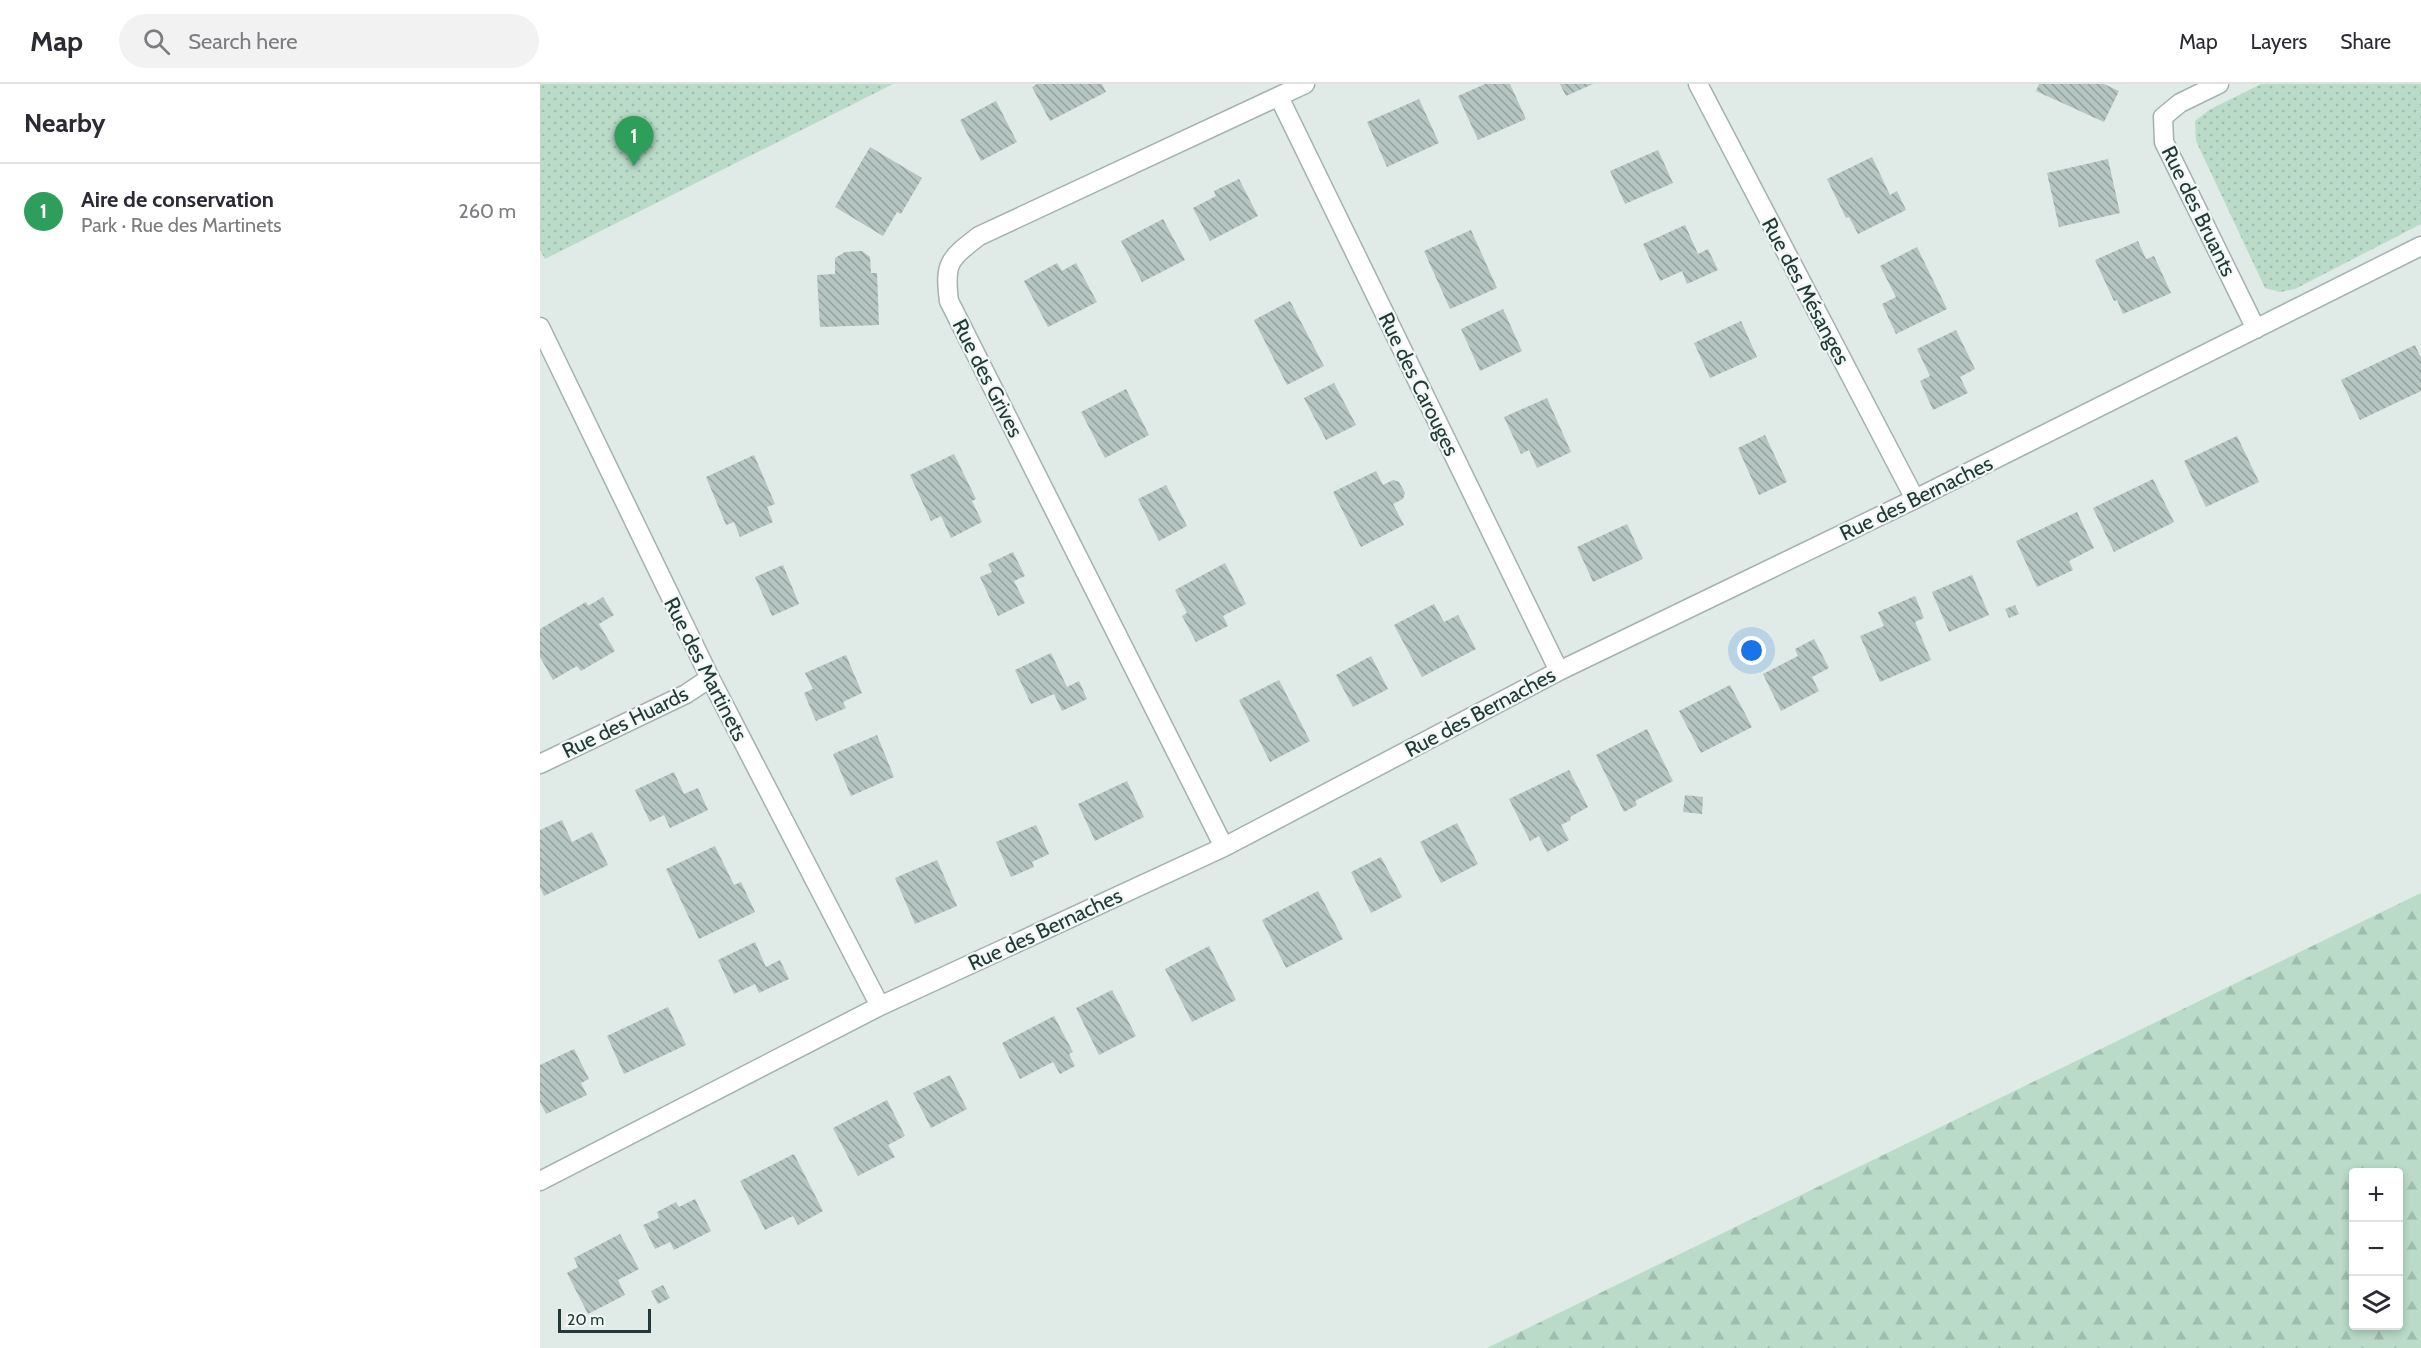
<!DOCTYPE html>
<html lang="en">
<head>
<meta charset="utf-8">
<style>
  :root { --surface:#fff; --page:#f2f2f3; --text:#2b2b33; --muted:#7c7c81; --line:#e1e1e2; --accent:#835945 }
  body { margin:0; font-family:Cabin,sans-serif; background:var(--page); color:var(--text) }
  .controls { position:absolute; right:18px; bottom:18px; display:grid; overflow:hidden; border-radius:6px; box-shadow:0 3px 9px #0003 }
  .controls button { width:54px; height:54px; display:grid; place-items:center; padding:0; border:0; border-bottom:2px solid var(--line); background:var(--surface); color:var(--text); font:30px sans-serif }
  .scale { position:absolute; left:18px; bottom:15px; width:93px; box-sizing:border-box; padding-left:6px; border:3px solid #213a37; border-top:0; font-size:16px; line-height:21px; white-space:nowrap; color:#213a37; -webkit-text-stroke:4px #f0f7f5; paint-order:stroke }
  .you { position:absolute; left:1212px; top:567px; width:21px; height:21px; margin:-15px; border:4px solid #fff; border-radius:50%; background:#1a73e8; box-shadow:0 0 0 9px #1a73e833 }
  .badge { display:grid; place-items:center; width:39px; height:39px; border-radius:50%; background:var(--accent); color:#fff; font-size:20px; font-weight:700 }
  .pin { position:absolute; translate:-50% -50px; filter:drop-shadow(0 2px 3px #0008) }
  .pin::after { content:''; position:absolute; top:32px; width:21px; height:18px; background:inherit; clip-path:polygon(0 0,100% 0,50% 100%) }
  .list { margin:0; padding:0; list-style:none }
  h2 { display:flex; justify-content:space-between; align-items:center; height:78px; margin:0; padding:0 24px; font-size:26px }
  h2 small { font-size:20px; font-weight:400; color:var(--muted) }
  .list li { display:grid; grid-template-columns:39px 1fr auto; gap:18px; align-items:center; box-sizing:border-box; height:96px; padding:0 24px; border-top:2px solid var(--line) }
  .list b { display:block; font-size:22px; white-space:nowrap }
  .list p { margin:0; font-size:20px; white-space:nowrap; color:var(--muted) }
  .list em { font-size:20px; font-style:normal; color:var(--muted) }
  .icon { flex:none; width:33px; height:33px; fill:none; stroke:currentColor; stroke-width:2; stroke-linecap:round; stroke-linejoin:round }
  .map { position:relative; flex:none; width:1881px; height:1264px; overflow:hidden }
  header { display:flex; align-items:center; gap:36px; box-sizing:border-box; height:84px; padding:0 30px; background:var(--surface); border-bottom:2px solid var(--line) }
  header strong { font-size:28px }
  nav { display:flex; gap:33px; margin-inline-start:auto; font-size:21px }
  .search { width:420px; height:54px; background:var(--page); display:flex; align-items:center; gap:15px; box-sizing:border-box; padding:0 21px; border-radius:33px; color:var(--muted); font-size:22px }
  main { display:flex }
  aside { flex:1; background:var(--surface) }
  .map>svg:first-child { display:block }
</style>
</head>
<body>
<header>
<strong>Map</strong>
<div class="search"><svg class="icon" aria-label="search" viewBox="0 0 24 24"><circle cx="10" cy="10" r="6"/><path d="M15 15l6 6"/></svg>Search here</div>
<nav><a>Map</a><a>Layers</a><a>Share</a></nav>
</header>
<main>
<aside>
<h2>Nearby<small></small></h2>
<ul class="list">
<li><span class="badge" style="background:#2e9e5b">1</span><div><b>Aire de conservation</b><p>Park · Rue des Martinets</p></div><em>260 m</em></li>
</ul>
</aside>
<div class="map">
<svg width="1881" height="1264" viewBox="0 0 1881 1264">
  <defs>
    <pattern id="forest-firs" width="22" height="20" patternUnits="userSpaceOnUse" patternTransform="scale(1.5)"><rect width="22" height="20" fill="#b9dbc7"/><path d="M5 1l3.5 6h-7zM16 11l3.5 6h-7z" fill="#9fbdac"/></pattern>
    <pattern id="park-dots" width="8" height="8" patternUnits="userSpaceOnUse" patternTransform="scale(1.5)"><rect width="8" height="8" fill="#b9dbc7"/><path d="M2 2h.1M6 6h.1" fill="none" stroke="#9fbdac" stroke-width="1.8" stroke-linecap="round"/></pattern>
    <pattern id="building-back-hatch" width="6" height="6" patternUnits="userSpaceOnUse" patternTransform="scale(1.5)"><rect width="6" height="6" fill="#b5c5c1"/><path d="M-1 5l2 2M0 0l6 6M5-1l2 2" fill="none" stroke="#93a19e"/></pattern>
  </defs>
  <rect width="100%" height="100%" fill="#e0eae7"/>
  <!-- forest -->
  <path fill="url(#forest-firs)" fill-rule="evenodd" d="M1881,809V1264H947ZM1814,1088H1858V1242H1814Z"/>
  <!-- park -->
  <path fill="url(#park-dots)" d="M0,0H353L5,175L0,166Z
    M1721,0H1881V140L1755,205L1740,208L1725,204L1656,57L1655,37L1669,26Z"/>
  <!-- building -->
  <path fill="url(#building-back-hatch)" d="M497,0H562L566,8L510,37L492,3Z
    M945,0H970L986,35L938,56L918,12Z
    M1020,0H1053L1026,12Z
    M1499,0H1564L1579,7L1564,38L1496,7Z
    M879,15L899,59L847,83L827,38Z
    M456,17L477,58L441,77L420,36Z
    M330,63L382,94L361,130L357,128L343,152L295,123Z
    M1118,66L1133,99L1085,120L1070,87Z
    M1332,73L1350,111L1357,107L1366,126L1318,150L1309,133L1306,134L1287,95Z
    M1568,75L1580,129L1519,143L1507,89Z
    M699,95L718,132L670,157L653,124L676,112L674,107Z
    M623,135L645,176L602,198L581,157Z
    M1145,141L1158,170L1168,165L1178,186L1147,200L1142,187L1120,197L1103,160Z
    M931,146L957,204L910,225L884,167Z
    M1598,157L1606,175L1614,172L1631,209L1583,230L1577,216L1574,217L1555,176Z
    M1377,163L1407,225L1356,250L1342,220L1356,213L1340,182Z
    M322,167L330,173L331,189H337L339,241L280,243L277,191L295,190V174L305,168Z
    M517,179L522,187L536,179L557,218L508,243L484,197Z
    M750,217L784,282L747,301L714,236Z
    M963,225L982,267L940,287L921,245Z
    M1201,237L1217,273L1170,294L1154,259Z
    M1416,246L1435,285L1420,293L1428,309L1393,326L1380,297L1390,292L1377,265Z
    M1875,261L1881,274V307L1820,336L1801,296Z
    M794,299L816,341L786,356L764,314Z
    M586,305L609,351L565,374L541,328Z
    M1007,314L1031,368L997,384L989,366L981,370L964,333Z
    M1225,351L1247,398L1219,411L1198,364Z
    M1697,352L1719,398L1666,423L1644,377Z
    M414,370L436,415L432,417L442,438L411,454L401,432L391,437L370,391Z
    M214,371L235,420L227,423L233,438L200,453L194,438L186,441L166,393Z
    M836,387L843,401L853,396L859,398L865,409L863,415L853,420L864,441L821,463L793,408Z
    M1613,395L1634,438L1574,468L1553,424Z
    M626,401L647,442L619,457L598,415Z
    M1537,428L1554,464L1529,477L1533,486L1497,503L1476,457Z
    M1087,440L1103,475L1053,498L1037,463Z
    M473,468L485,492L474,497L485,519L458,532L440,493L452,488L448,480Z
    M685,479L706,520L683,532L688,542L656,558L642,532L647,529L635,506Z
    M243,481L259,520L232,532L215,493Z
    M1432,491L1449,531L1409,548L1392,508Z
    M1375,512L1384,534L1375,538L1391,576L1340,598L1320,552L1344,542L1338,528Z
    M63,513L74,531L59,540L75,567L41,587L37,582L13,596L0,573V545L46,518L48,522Z
    M894,520L904,538L918,531L936,565L882,593L854,541Z
    M1475,521L1479,530L1469,534L1465,525Z
    M1274,555L1289,584L1272,593L1279,607L1241,627L1223,590L1258,572L1255,565Z
    M511,569L527,603L539,597L547,615L522,627L514,610L491,620L475,586Z
    M306,571L322,609L303,618L306,624L276,637L264,609L273,605L265,589Z
    M831,572L848,605L813,623L796,591Z
    M739,596L770,657L730,678L699,616Z
    M1190,601L1212,643L1161,669L1139,627Z
    M1107,645L1133,697L1095,717L1097,721L1084,728L1056,671Z
    M337,651L354,693L311,712L293,670Z
    M1029,686L1048,723L1030,733L1031,736L1021,741L1029,756L1007,768L999,752L990,757L969,715Z
    M134,688L144,710L158,704L168,726L130,744L124,731L110,738L95,706Z
    M587,697L604,733L555,757L538,720Z
    M1145,711L1163,713L1162,730L1143,728Z
    M22,736L32,758L52,748L68,781L4,812L0,803V746Z
    M917,739L938,780L901,799L880,758Z
    M496,741L509,770L492,778L494,783L471,793L456,758Z
    M175,762L194,801L201,798L215,828L159,855L126,785Z
    M841,773L862,813L831,829L811,788Z
    M397,776L417,822L375,840L355,794Z
    M778,807L803,855L746,884L722,836Z
    M215,858L226,883L240,876L249,895L219,909L215,900L194,910L178,876Z
    M669,862L696,916L652,938L625,885Z
    M572,906L596,952L559,971L536,924Z
    M128,923L146,961L84,990L67,952Z
    M514,932L533,968L529,970L535,982L520,990L513,978L480,995L462,959Z
    M34,965L49,995L41,999L47,1011L6,1030L0,1018V981Z
    M410,991L427,1025L391,1044L373,1009Z
    M347,1016L365,1052L348,1061L355,1073L318,1092L293,1044Z
    M254,1070L283,1127L258,1141L253,1132L225,1146L200,1097Z
    M155,1115L171,1147L134,1166L130,1158L115,1165L103,1141L119,1134L117,1128L136,1118L139,1123Z
    M80,1150L99,1185L78,1196L85,1211L48,1230L27,1189L38,1183L34,1174Z
    M123,1201L130,1214L118,1220L111,1207Z"/>
  <g fill="none" stroke-linecap="round" stroke-linejoin="round">
    <defs>
      <path id="street" d="M1158,0L1375,415
        M1679,0L1640,19L1623,33L1624,58L1716,245
        M739,13L1019,587
        M0,243L170,594L340,922
        M0,680L146,610L170,594
        M684,763L409,217C404,179 409,175 439,152L765,0
        M0,1097L340,922L684,763L1019,587L1375,415L1881,162"/>
    </defs>
    <!-- street casing -->
    <use href="#street" stroke="#a3b2af" stroke-width="21"/>
    <!-- street -->
    <use href="#street" stroke="#fff" stroke-width="18"/>
  </g>
  <g text-anchor="middle" dominant-baseline="central" stroke-width="4.5" stroke-linejoin="round" paint-order="stroke">
    <!-- street labels -->
    <g font-size="21" fill="#213a37" stroke="#f0f7f5">
      <text transform="translate(1659 127) rotate(64)">Rue des Bruants</text>
      <text transform="translate(1266 207) rotate(62)">Rue des Mésanges</text>
      <text transform="translate(448 294) rotate(63)">Rue des Grives</text>
      <text transform="translate(879 300) rotate(64)">Rue des Carouges</text>
      <text transform="translate(1376 414) rotate(-26)">Rue des Bernaches</text>
      <text transform="translate(166 585) rotate(63)">Rue des Martinets</text>
      <text transform="translate(940 628) rotate(-28)">Rue des Bernaches</text>
      <text transform="translate(85 638) rotate(-26)">Rue des Huards</text>
      <text transform="translate(505 845) rotate(-25)">Rue des Bernaches</text>
    </g>
  </g>
</svg>
<div class="controls">
<button>+</button>
<button>−</button>
<button><svg class="icon" aria-label="layers" viewBox="0 0 24 24"><path d="M12 4l9 5-9 5-9-5zM3 14l9 5 9-5"/></svg></button>
</div>
<div class="scale">20 m</div>
<div class="you"></div>
<div class="pin badge" style="left:94px;top:82px;background:#2e9e5b">1</div>
</div>
</main>
</body>
</html>
